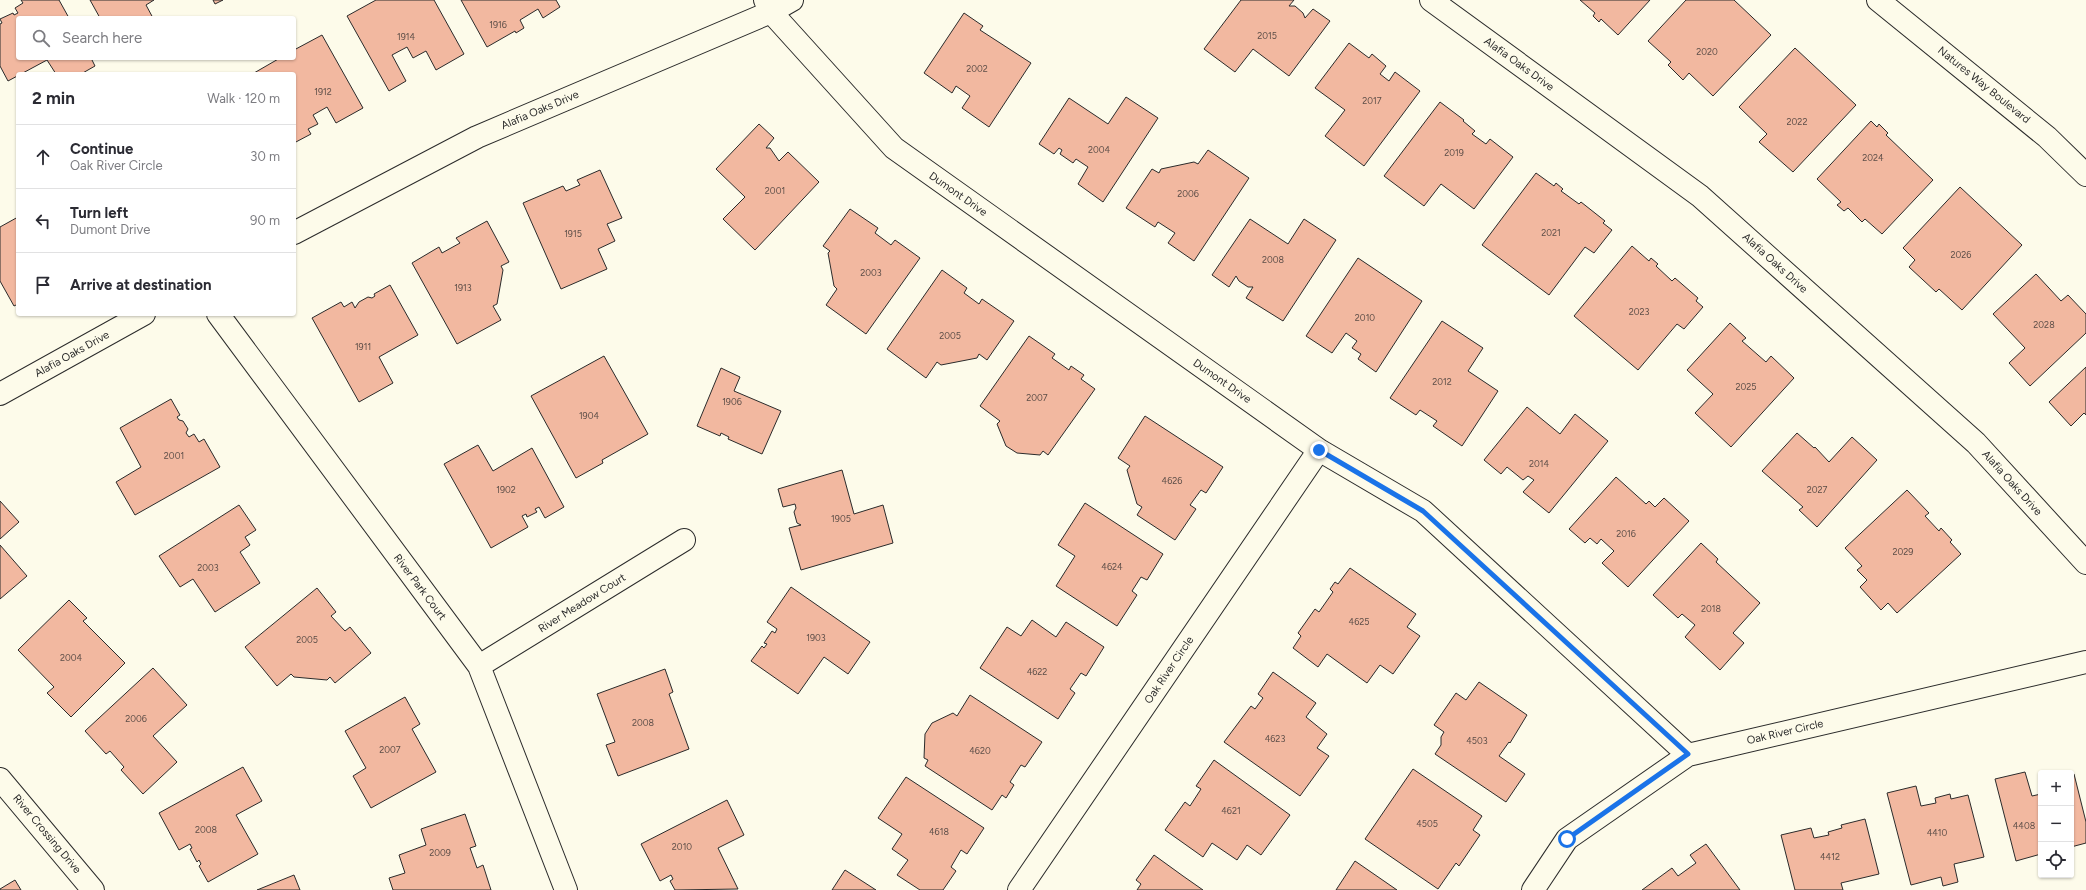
<!DOCTYPE html>
<html lang="en">
<head>
<meta charset="utf-8">
<style>
  :root { --surface:#fff; --page:#f7f7f7; --text:#2b2b33; --muted:#7c7c81; --line:#e1e1e2 }
  body { margin:0; font-family:Figtree,sans-serif; background:var(--page); color:var(--text) }
  .controls { position:absolute; right:12px; bottom:12px; display:grid; overflow:hidden; border-radius:4px; box-shadow:0 1px 3px #0004 }
  .controls button { width:36px; height:36px; display:grid; place-items:center; padding:0; border:0; border-bottom:1px solid var(--line); background:var(--surface); color:var(--text); font:20px sans-serif }
  .stop { position:absolute; width:12px; height:12px; margin:-9px; border:3px solid #1a73e8; border-radius:50%; background:#fff }
  .stop.end { background:#1a73e8; border-color:#fff; box-shadow:0 1px 4px #0008 }
  .list { margin:0; padding:0; list-style:none }
  h2 { display:flex; justify-content:space-between; align-items:center; height:52px; margin:0; padding:0 16px; font-size:17px }
  h2 small { font-size:13px; font-weight:400; color:var(--muted) }
  .list li { display:grid; grid-template-columns:26px 1fr auto; gap:12px; align-items:center; box-sizing:border-box; height:64px; padding:0 16px; border-top:1px solid var(--line) }
  .list b { display:block; font-size:15px; white-space:nowrap }
  .list p { margin:0; font-size:13px; white-space:nowrap; color:var(--muted) }
  .list em { font-size:13px; font-style:normal; color:var(--muted) }
  .icon { flex:none; width:22px; height:22px; fill:none; stroke:currentColor; stroke-width:2; stroke-linecap:round; stroke-linejoin:round }
  .map { position:relative; flex:none; width:2086px; height:890px; overflow:hidden }
  .search { position:absolute; background:var(--surface); box-shadow:0 1px 3px #0004; left:16px; top:16px; width:280px; height:44px; display:flex; align-items:center; gap:10px; box-sizing:border-box; padding:0 14px; border-radius:4px; color:var(--muted); font-size:15px }
  .panel { position:absolute; background:var(--surface); box-shadow:0 1px 3px #0004; left:16px; top:72px; width:280px; height:244px; border-radius:4px }
  .map>svg:first-child { display:block }
</style>
</head>
<body>
<div class="map">
<svg width="2086" height="890" viewBox="0 0 2086 890">
  <rect width="100%" height="100%" fill="#fdfbea"/>
  <!-- building -->
  <path fill="#f2b8a0" stroke="#2b2b2b" d="M21,0H59L69,18H18V58H91L95,66L81,74H56L47,60L8,81L0,66V24L2,23L0,19L13,13L14,15L18,13L15,8L23,3Z
    M90,0H154L146,5L153,18H100Z
    M213,0H223L215,4Z
    M376,0H434L464,54L436,70L426,51L413,58L407,47L392,55L406,81L389,91L347,16Z
    M461,0H556L560,7L543,18L538,9L520,20L524,28L516,33L515,31L487,47Z
    M1241,0H1294L1289,6H1295L1303,13L1305,18L1313,9L1330,21L1289,76L1253,49L1235,72L1204,49Z
    M1580,0H1650L1618,35L1601,19L1599,22L1593,16L1595,13Z
    M1686,0H1734L1771,35L1713,96L1689,73L1683,80L1668,65L1671,62L1648,41Z
    M964,13L983,26L980,30L1031,63L989,127L962,108L970,96L956,86L952,93L924,73Z
    M322,35L363,108L336,123L327,107L313,115L318,124L308,129L311,134L294,143V74L254,73L280,58H294V50Z
    M1349,43L1369,58L1372,54L1386,66L1380,74L1389,81L1395,72L1420,91L1364,166L1325,136L1345,110L1315,88Z
    M1795,48L1856,105L1793,172L1759,142L1767,134L1739,107Z
    M1126,97L1158,118L1103,202L1078,184L1088,167L1076,159L1073,163L1060,154L1062,150L1059,148L1054,154L1039,144L1069,98L1108,124Z
    M1440,102L1464,120L1463,121L1475,131L1472,134L1486,144L1490,139L1513,157L1474,209L1441,184L1424,206L1384,176Z
    M1871,121L1877,127L1879,124L1888,133L1886,135L1933,180L1882,234L1865,219L1862,222L1848,208L1844,211L1837,205L1841,202L1817,179Z
    M759,124L774,138L766,148H770L779,161L788,152L819,182L755,250L723,219L745,197L716,169Z
    M1208,150L1249,178L1194,261L1168,243L1175,233L1158,222L1155,227L1126,208L1152,169L1159,173L1161,169L1194,162L1198,164Z
    M600,170L622,218L607,224L615,241L598,249L607,269L561,289L523,203L563,186L566,191L580,185L577,180Z
    M1536,173L1554,186L1556,183L1563,189L1561,191L1579,204L1581,202L1605,221L1603,223L1612,230L1594,253L1585,247L1549,295L1482,245Z
    M1960,187L2022,245L1962,310L1939,289L1936,292L1909,267L1915,260L1903,248Z
    M850,209L878,228L875,233L891,245L895,240L920,258L866,334L826,305L837,289L834,286L828,253L830,251L823,246Z
    M18,217V304L14,306L0,281V227Z
    M1250,219L1288,244L1304,219L1336,240L1283,321L1246,298L1253,287H1248L1239,281L1236,276L1229,287L1212,275Z
    M487,221L509,262L501,266L503,270L497,304L493,306L501,320L457,344L412,263L439,247L442,253L460,243L456,238Z
    M1632,246L1649,261L1651,258L1658,264L1656,266L1672,281L1675,278L1698,298L1696,301L1703,307L1684,329L1677,324L1638,370L1574,316Z
    M1358,258L1422,301L1376,372L1358,359L1361,354L1352,348L1357,341L1346,333L1332,353L1306,336Z
    M942,270L967,288L964,293L979,304L982,299L1014,321L987,360L979,354L977,358L941,365L937,362L926,378L887,349Z
    M2036,274L2061,301L2068,295L2086,314V333L2030,386L2009,363L2025,348L1993,314Z
    M390,285L418,335L379,357L393,383L359,402L312,318L341,302L344,307L352,302L355,308L359,302L368,297L372,298L375,296L374,294Z
    M1442,321L1483,348L1468,371L1498,391L1462,446L1433,426L1437,421L1420,410L1416,415L1390,398Z
    M1730,323L1746,338L1742,341L1766,362L1771,356L1794,378L1731,447L1695,413L1713,394L1687,370Z
    M1029,336L1055,354L1052,358L1069,370L1071,366L1084,375L1081,379L1095,389L1048,455L1043,451L1040,455L1017,453L1006,446L997,424L1000,421L980,406Z
    M604,356L648,434L602,460L603,463L576,478L531,396Z
    M2086,367V415L2084,413L2071,426L2049,402Z
    M721,368L740,377L734,391L781,411L762,454L728,439L729,437L721,433L720,436L697,426Z
    M171,399L180,415L177,417L179,420L183,421L188,429L186,433L189,437L194,434L199,442L204,439L220,467L135,515L116,482L141,467L120,428Z
    M1527,407L1560,434L1575,414L1608,441L1549,513L1523,492L1534,480L1528,476L1523,480L1507,467L1501,474L1484,460Z
    M1145,416L1223,467L1206,493L1201,490L1190,505L1196,509L1175,540L1137,515L1142,507L1137,504L1127,470L1130,466L1118,458Z
    M1797,433L1814,448L1815,447L1829,462L1852,437L1877,460L1817,527L1799,510L1803,507L1762,471Z
    M478,445L493,471L532,448L564,507L545,518L539,507L535,509L537,512L527,517L526,514L522,516L528,527L491,548L444,464Z
    M842,470L854,514L883,505L893,543L801,570L789,528L801,525L797,523L794,512L796,508L795,504L783,507L778,489Z
    M1616,477L1646,504L1649,501L1655,507L1664,498L1689,521L1628,587L1602,563L1614,551L1601,539L1597,544L1590,538L1585,543L1569,529Z
    M1907,490L1929,513L1925,516L1939,531L1941,528L1952,540L1950,542L1961,554L1897,613L1888,603L1881,610L1860,587L1867,580L1857,570L1862,566L1845,548Z
    M0,501L19,522L0,539Z
    M1085,503L1163,554L1147,580L1141,577L1132,591L1137,595L1117,626L1056,586L1075,556L1058,545Z
    M239,505L256,530L245,537L250,545L240,552L260,583L215,612L193,579L180,587L159,556Z
    M1701,543L1718,559L1716,562L1760,603L1733,633L1744,643L1720,670L1685,637L1695,625L1682,614L1678,618L1653,595Z
    M0,545L27,576L0,599Z
    M1350,568L1416,614L1407,627L1420,636L1393,674L1380,665L1367,683L1327,654L1318,667L1293,648L1301,636L1298,633L1315,609L1319,612L1333,592L1330,589L1335,582L1338,584Z
    M791,587L870,642L848,674L824,657L798,694L751,661L762,646L764,648L767,644L764,643L772,631L775,633L777,629L767,622Z
    M317,588L336,612L331,616L345,631L350,627L371,653L335,683L330,677L327,680L294,677L291,674L277,686L245,647Z
    M69,600L87,618L83,621L125,663L71,717L47,693L54,687L18,650Z
    M1032,620L1056,637L1066,622L1104,647L1086,676L1081,673L1070,689L1075,693L1058,719L980,668L1007,627L1021,636Z
    M153,668L187,705L153,736L177,762L143,794L121,770L124,767L110,751L106,754L85,731Z
    M665,669L673,692L669,694L689,749L618,776L606,745L615,742L597,694Z
    M1273,672L1316,703L1306,717L1327,734L1317,748L1329,756L1300,796L1224,742L1251,706L1255,709L1263,698L1258,694Z
    M1479,682L1527,715L1510,743L1509,742L1499,756L1525,774L1506,802L1435,754L1441,745V737L1444,732L1434,725L1456,693L1466,700Z
    M970,695L1042,742L1025,767L1021,765L1010,782L1014,785L1006,798L1002,795L992,810L925,766L928,760L924,758L925,734L932,723L953,713L957,716Z
    M405,697L420,724L412,729L436,772L371,808L353,776L366,768L345,731Z
    M1214,760L1290,815L1261,855L1247,845L1237,860L1212,843L1203,857L1165,830L1185,802L1190,806L1201,789L1196,786Z
    M243,767L262,801L236,815L258,854L208,882L199,866L201,864L199,860L197,862L190,849L192,848L190,844L179,850L159,813Z
    M1413,769L1482,816L1473,830L1480,835L1459,866L1456,863L1438,889L1365,839Z
    M2025,772L2032,796L2041,794V854L2016,861L1995,779Z
    M2074,774L2086,822V843L2071,847V775Z
    M906,777L984,828L967,854L961,850L951,867L956,871L943,890H920L897,875L908,860L892,849L902,834L878,818Z
    M1916,786L1921,806L1936,803L1935,798L1950,794L1951,799L1968,795L1984,857L1954,864L1958,882L1943,886L1941,877L1911,885L1887,793Z
    M727,800L744,835L718,848L738,889L675,890L670,881L673,879L671,875L660,881L641,844Z
    M465,814L476,846L470,848L477,868L483,865L491,890H393L389,878L405,873L399,855L426,845L421,829Z
    M1865,819L1879,874L1841,883L1843,890H1795L1781,835L1811,828L1814,838L1829,835L1828,832L1842,828L1841,825Z
    M1706,844L1740,890H1642L1672,868L1678,876L1696,863L1690,855Z
    M1154,855L1183,876L1203,890H1137L1141,884L1136,880Z
    M1355,861L1397,890H1336Z
    M845,870L876,890H832Z
    M294,875L300,890H257Z
    M15,880L21,890H0V889Z"/>
  <g fill="none" stroke-linecap="round" stroke-linejoin="round">
    <defs>
      <path id="minor" d="M765,0L771,12L894,148L1319,450L1423,511L1688,755
        M1431,0L1700,196L1976,443L2086,563
        M1878,0L2047,137L2086,175
        M294,233L477,137L771,12L792,0
        M218,314L479,666L566,890
        M0,394L144,314
        M479,666L684,540
        M0,779L93,890
        M1019,890L1319,450
        M1533,890L1567,839L1688,755L2086,662"/>
    </defs>
    <!-- minor casing -->
    <use href="#minor" stroke="#2b2b2b" stroke-width="24"/>
    <!-- minor -->
    <use href="#minor" stroke="#fdfbea" stroke-width="22"/>
  </g>
  <g fill="none" stroke-linecap="round" stroke-linejoin="round">
    <!-- route -->
    <path stroke="#1a73e8" stroke-width="5" d="M1319,450L1423,511L1688,754L1567,839"/>
  </g>
  <g text-anchor="middle" dominant-baseline="central" stroke-width="3" stroke-linejoin="round" paint-order="stroke">
    <!-- number labels -->
    <g font-size="9" fill="#5d4e48">
      <text x="498" y="24">1916</text>
      <text x="1267" y="35">2015</text>
      <text x="406" y="36">1914</text>
      <text x="1707" y="51">2020</text>
      <text x="977" y="68">2002</text>
      <text x="323" y="91">1912</text>
      <text x="1372" y="100">2017</text>
      <text x="1797" y="121">2022</text>
      <text x="1099" y="149">2004</text>
      <text x="1454" y="152">2019</text>
      <text x="1873" y="157">2024</text>
      <text x="775" y="190">2001</text>
      <text x="1188" y="193">2006</text>
      <text x="1551" y="232">2021</text>
      <text x="573" y="233">1915</text>
      <text x="1961" y="254">2026</text>
      <text x="1273" y="259">2008</text>
      <text x="871" y="272">2003</text>
      <text x="463" y="287">1913</text>
      <text x="1639" y="311">2023</text>
      <text x="1365" y="317">2010</text>
      <text x="2044" y="324">2028</text>
      <text x="950" y="335">2005</text>
      <text x="363" y="346">1911</text>
      <text x="1442" y="381">2012</text>
      <text x="1746" y="386">2025</text>
      <text x="1037" y="397">2007</text>
      <text x="732" y="401">1906</text>
      <text x="589" y="415">1904</text>
      <text x="174" y="455">2001</text>
      <text x="1539" y="463">2014</text>
      <text x="1172" y="480">4626</text>
      <text x="506" y="489">1902</text>
      <text x="1817" y="489">2027</text>
      <text x="841" y="518">1905</text>
      <text x="1626" y="533">2016</text>
      <text x="1903" y="551">2029</text>
      <text x="1112" y="566">4624</text>
      <text x="208" y="567">2003</text>
      <text x="1711" y="608">2018</text>
      <text x="1359" y="621">4625</text>
      <text x="816" y="637">1903</text>
      <text x="307" y="639">2005</text>
      <text x="71" y="657">2004</text>
      <text x="1037" y="671">4622</text>
      <text x="136" y="718">2006</text>
      <text x="643" y="722">2008</text>
      <text x="1275" y="738">4623</text>
      <text x="1477" y="740">4503</text>
      <text x="390" y="749">2007</text>
      <text x="980" y="750">4620</text>
      <text x="1231" y="810">4621</text>
      <text x="1427" y="823">4505</text>
      <text x="2024" y="825">4408</text>
      <text x="206" y="829">2008</text>
      <text x="939" y="831">4618</text>
      <text x="1937" y="832">4410</text>
      <text x="682" y="846">2010</text>
      <text x="440" y="852">2009</text>
      <text x="1830" y="856">4412</text>
    </g>
    <!-- street labels -->
    <g font-size="11" fill="#2b2b2b" stroke="#fdfbea">
      <text transform="translate(1519 64) rotate(36)">Alafia Oaks Drive</text>
      <text transform="translate(1984 85) rotate(39)">Natures Way Boulevard</text>
      <text transform="translate(540 110) rotate(-23)">Alafia Oaks Drive</text>
      <text transform="translate(958 194) rotate(35)">Dumont Drive</text>
      <text transform="translate(1775 263) rotate(42)">Alafia Oaks Drive</text>
      <text transform="translate(72 354) rotate(-29)">Alafia Oaks Drive</text>
      <text transform="translate(1222 381) rotate(35)">Dumont Drive</text>
      <text transform="translate(2012 483) rotate(48)">Alafia Oaks Drive</text>
      <text transform="translate(420 587) rotate(53)">River Park Court</text>
      <text transform="translate(582 603) rotate(-32)">River Meadow Court</text>
      <text transform="translate(1169 670) rotate(-56)">Oak River Circle</text>
      <text transform="translate(1785 732) rotate(-13)">Oak River Circle</text>
      <text transform="translate(47 834) rotate(50)">River Crossing Drive</text>
    </g>
  </g>
</svg>
<div class="controls">
<button>+</button>
<button>−</button>
<button><svg class="icon" aria-label="locate" viewBox="0 0 24 24"><circle cx="12" cy="12" r="6"/><path d="M12 2v4M12 18v4M2 12h4M18 12h4"/></svg></button>
</div>
<div class="stop" style="left:1567px;top:839px"></div>
<div class="stop end" style="left:1319px;top:450px"></div>
<div class="search"><svg class="icon" aria-label="search" viewBox="0 0 24 24"><circle cx="10" cy="10" r="6"/><path d="M15 15l6 6"/></svg>Search here</div>
<section class="panel">
<h2>2 min<small>Walk · 120 m</small></h2>
<ul class="list">
<li><svg class="icon" aria-label="ahead" viewBox="0 0 24 24"><path d="M12 20V5M6 11l6-6 6 6"/></svg><div><b>Continue</b><p>Oak River Circle</p></div><em>30 m</em></li>
<li><svg class="icon" aria-label="left" viewBox="0 0 24 24"><path d="M17 20v-9H6M10 6l-5 5 5 5"/></svg><div><b>Turn left</b><p>Dumont Drive</p></div><em>90 m</em></li>
<li><svg class="icon" aria-label="arrive" viewBox="0 0 24 24"><path d="M6 21V4h12l-3 4 3 4H6"/></svg><div><b>Arrive at destination</b></div></li>
</ul>
</section>
</div>
</body>
</html>
